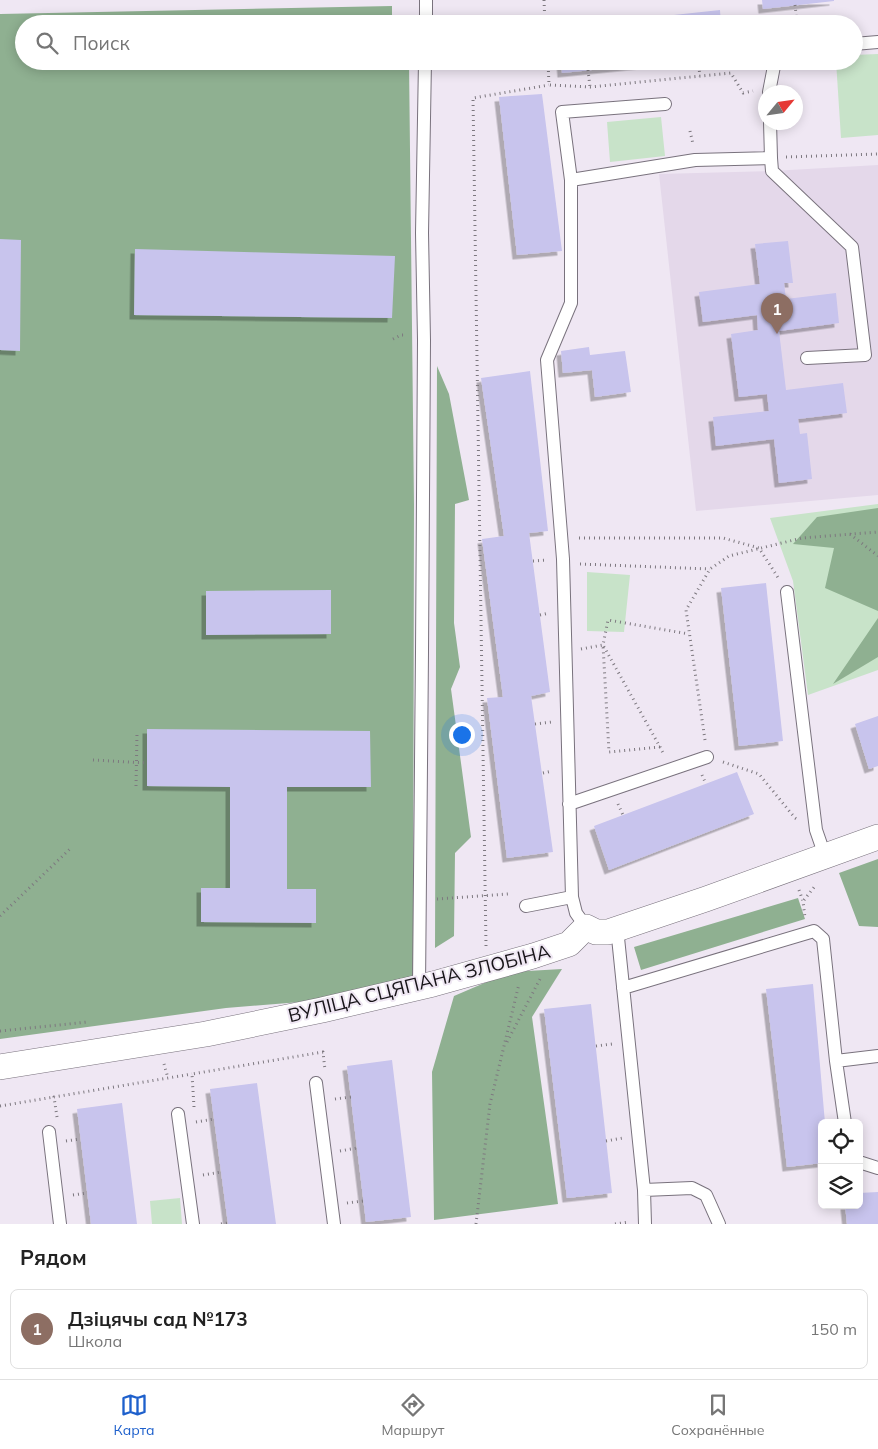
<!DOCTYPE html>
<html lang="ru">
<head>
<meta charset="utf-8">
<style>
  :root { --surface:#fff; --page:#f6f6f6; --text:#222; --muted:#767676; --line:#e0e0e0; --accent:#1e60cc }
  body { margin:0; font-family:Mulish,sans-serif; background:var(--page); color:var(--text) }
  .controls { position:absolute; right:15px; bottom:15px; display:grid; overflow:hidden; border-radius:8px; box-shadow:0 2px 12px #0003 }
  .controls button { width:45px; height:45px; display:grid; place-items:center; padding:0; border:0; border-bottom:1px solid var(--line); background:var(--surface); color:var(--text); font:25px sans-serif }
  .compass { position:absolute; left:758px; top:85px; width:45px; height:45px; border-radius:50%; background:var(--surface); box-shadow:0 2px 12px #0003; rotate:61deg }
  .you { position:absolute; left:461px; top:734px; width:18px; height:18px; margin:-12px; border:4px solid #fff; border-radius:50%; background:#1a73e8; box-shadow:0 0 0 8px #1a73e833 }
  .badge { display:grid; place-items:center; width:32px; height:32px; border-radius:50%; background:var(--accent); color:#fff; font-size:16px; font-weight:700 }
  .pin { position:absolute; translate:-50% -41px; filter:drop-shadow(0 1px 2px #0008) }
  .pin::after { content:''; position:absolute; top:26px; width:18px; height:15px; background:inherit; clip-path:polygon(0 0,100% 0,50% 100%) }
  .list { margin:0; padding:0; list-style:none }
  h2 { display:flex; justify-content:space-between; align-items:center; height:65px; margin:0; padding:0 20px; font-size:21px }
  h2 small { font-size:16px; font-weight:400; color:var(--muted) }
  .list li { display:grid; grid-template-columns:32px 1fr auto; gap:15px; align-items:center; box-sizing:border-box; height:80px; margin:0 10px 10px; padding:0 10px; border:1px solid var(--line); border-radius:8px }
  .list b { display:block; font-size:19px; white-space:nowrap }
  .list p { margin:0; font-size:16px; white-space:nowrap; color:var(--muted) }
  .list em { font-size:16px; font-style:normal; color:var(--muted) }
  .icon { flex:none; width:28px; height:28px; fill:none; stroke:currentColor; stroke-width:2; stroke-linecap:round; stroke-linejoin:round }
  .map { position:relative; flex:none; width:878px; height:1224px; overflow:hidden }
  .search { position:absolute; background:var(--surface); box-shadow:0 2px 12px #0003; left:15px; right:15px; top:15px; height:55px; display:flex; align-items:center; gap:12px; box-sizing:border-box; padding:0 18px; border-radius:28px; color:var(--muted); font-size:19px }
  .sheet { height:155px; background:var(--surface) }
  nav { display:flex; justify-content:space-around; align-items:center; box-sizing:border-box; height:70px; border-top:1px solid var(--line); background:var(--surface); font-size:14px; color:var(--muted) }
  nav a { display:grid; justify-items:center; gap:2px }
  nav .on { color:var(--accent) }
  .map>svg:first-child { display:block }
</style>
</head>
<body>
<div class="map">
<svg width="878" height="1224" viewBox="0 0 878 1224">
  <defs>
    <filter id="shadow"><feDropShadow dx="-4.5" dy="4.5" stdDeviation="0" flood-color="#0004"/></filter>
  </defs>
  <rect width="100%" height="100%" fill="#efe7f3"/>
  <!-- built -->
  <path fill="#e4d8ea" d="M878,165V495L696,511L659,174L772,171Z"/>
  <!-- green -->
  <path fill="#c8e3c9" d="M878,54V135L841,138L836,61H854V55Z
    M661,117L665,156L610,162L607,122Z
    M878,504V670L808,695L793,581L770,518Z
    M587,572L630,575L624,632L587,631Z
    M180,1198L182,1224H152L150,1201Z"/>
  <!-- forest -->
  <path fill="#8fb091" d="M392,6V24H24V61H409L414,504L413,983L350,998L226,1008L0,1039V14Z
    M437,366L449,394L469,500L455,504L454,623L460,667L451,689L471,837L455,853L454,936L435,948Z
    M878,508V611L825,588L834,548L793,544L817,517Z
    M878,618V657L833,684Z
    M878,859V927L859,926L839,873Z
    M798,898L805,919L641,970L634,947Z
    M562,969L532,1017L558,1204L434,1220L432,1072L454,996L510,972Z"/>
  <!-- building -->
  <path fill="#c8c4ed" filter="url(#shadow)" d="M762,0H834V1L763,9Z
    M720,10L721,24H609V22Z
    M561,61H661V63L562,73Z
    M542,94L562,251L517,255L499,97Z
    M0,239L21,240L20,351L0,350Z
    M788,241L793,283H784L786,299L836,293L839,323L779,331L786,390L843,383L847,413L798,419L800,434L807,433L812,479L779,483L774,439L716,446L713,417L769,411L767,394L739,397L731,334L758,330L757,315L703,322L699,292L760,284L755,244Z
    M135,249L395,256L392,318L134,315Z
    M589,347L590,355L625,351L631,392L595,397L592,370L563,373L561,351Z
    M530,371L548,531L529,533L550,692L531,696L553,852L507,858L487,698L503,697L482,539L504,536L481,378Z
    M766,583L783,741L739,746L721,588Z
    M331,590V634L206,635V591Z
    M878,716V766L869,769L855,724Z
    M147,729L370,731L371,787H287V889H316V923L201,922V888H230V787L147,786Z
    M737,772L754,814L609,870L594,826Z
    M813,984L825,1123H822V1163L787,1167L766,989Z
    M591,1004L612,1193L567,1198L544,1009Z
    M392,1060L411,1217L366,1222L347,1066Z
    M257,1083L276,1224H228L210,1089Z
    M122,1103L137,1224H91L77,1109Z
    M878,1192V1224H847L845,1205H859V1193Z"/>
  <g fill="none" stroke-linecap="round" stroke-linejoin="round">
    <defs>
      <path id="lane" d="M426,24V0
        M854,44L878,42
        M769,92L775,61
        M770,122L771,158
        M571,180L695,160L771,158L772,171L852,247L865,355L807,358
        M787,592L816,830L825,856
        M569,804L707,757
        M526,906L572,897
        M586,927L576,913L572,897L563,559L547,360L571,303V180L562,112L665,104
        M617,928L644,1190L645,1224
        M419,987L422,652L424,340L422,233L425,61
        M623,988L814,931L823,939L836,1061L845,1123
        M836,1061L878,1056
        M316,1083L334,1224
        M178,1114L193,1224
        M49,1132L60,1224
        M859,1162L878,1168
        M644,1190L692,1188L706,1195L719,1224"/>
      <path id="street" d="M0,1067L206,1034L322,1010L433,984L533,956L569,944L586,927L596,932H608L706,899L878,837"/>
    </defs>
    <!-- lane casing -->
    <use href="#lane" stroke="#79727d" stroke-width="14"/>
    <!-- street casing -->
    <use href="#street" stroke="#79727d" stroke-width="26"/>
    <!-- path -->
    <path stroke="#7d787f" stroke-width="3" stroke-dasharray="1 4" stroke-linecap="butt" d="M544,0L545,24
      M795,5L797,24
      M548,61L549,85L590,87L731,73L743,93L753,91
      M698,61L700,76
      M588,70L590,87
      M690,131L693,144
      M786,157L878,154
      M393,339L401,335H407
      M850,534L878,556
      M579,538H723L759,548L779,579
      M533,561L547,560
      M580,564L710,569
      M540,615L549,613
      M581,649L603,645L608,620L689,634
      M535,724L552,722
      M705,740L686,610L710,569L729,556L802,538L878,532
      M660,747L609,752L603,645L660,747L664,755
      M93,760L147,763
      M723,762L759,774L795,818L798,820
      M543,773L552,771
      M702,775L706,784
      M136,786L137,733
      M618,804L623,815
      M799,890L803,901L805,918
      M437,899L508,894
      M804,900L815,886
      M0,916L72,847
      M486,946L473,98L549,85
      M0,1031L88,1022
      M507,1042L540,979
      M596,1046L612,1044
      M164,1064L168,1078
      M335,1099L351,1097
      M0,1106L54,1097
      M194,1107L192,1074L323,1052L325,1070
      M57,1117L54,1097L192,1074
      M196,1122L214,1119
      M66,1141L80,1139
      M606,1141L623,1138
      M340,1151L357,1148
      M203,1175L221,1172
      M73,1195L87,1193
      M347,1203L363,1201
      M221,1224L228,1223
      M476,1224L490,1104L519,984
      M615,1224L629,1222"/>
    <!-- lane -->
    <use href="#lane" stroke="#fff" stroke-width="12"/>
    <!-- street -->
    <use href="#street" stroke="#fff" stroke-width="25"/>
  </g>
  <g text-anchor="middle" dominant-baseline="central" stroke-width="4" stroke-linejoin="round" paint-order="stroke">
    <!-- street labels -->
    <g font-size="19" fill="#171418" stroke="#efe7f3">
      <text transform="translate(419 983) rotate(-14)">ВУЛІЦА СЦЯПАНА ЗЛОБІНА</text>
    </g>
  </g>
</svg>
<div class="controls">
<button><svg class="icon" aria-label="locate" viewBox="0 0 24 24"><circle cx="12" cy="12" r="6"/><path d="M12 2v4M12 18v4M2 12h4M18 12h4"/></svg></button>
<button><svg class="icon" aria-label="layers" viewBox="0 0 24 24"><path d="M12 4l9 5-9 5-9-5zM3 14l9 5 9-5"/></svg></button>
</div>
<svg class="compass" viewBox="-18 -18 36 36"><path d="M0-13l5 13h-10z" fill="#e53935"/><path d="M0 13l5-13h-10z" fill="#767676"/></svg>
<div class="you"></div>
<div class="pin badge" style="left:777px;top:334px;background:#8d6e63">1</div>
<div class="search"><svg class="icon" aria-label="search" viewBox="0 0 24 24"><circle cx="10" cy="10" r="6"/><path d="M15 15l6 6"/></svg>Поиск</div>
</div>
<section class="sheet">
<h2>Рядом<small></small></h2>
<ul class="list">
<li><span class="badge" style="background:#8d6e63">1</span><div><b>Дзіцячы сад №173</b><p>Школа</p></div><em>150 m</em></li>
</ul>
</section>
<nav>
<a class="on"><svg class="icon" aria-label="map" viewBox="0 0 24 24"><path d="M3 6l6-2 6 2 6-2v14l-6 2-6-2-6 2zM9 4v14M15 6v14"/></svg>Карта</a>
<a><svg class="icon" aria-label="directions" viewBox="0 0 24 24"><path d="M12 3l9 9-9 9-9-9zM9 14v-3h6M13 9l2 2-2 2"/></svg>Маршрут</a>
<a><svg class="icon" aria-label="saved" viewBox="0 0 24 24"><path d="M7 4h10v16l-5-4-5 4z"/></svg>Сохранённые</a>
</nav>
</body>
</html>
